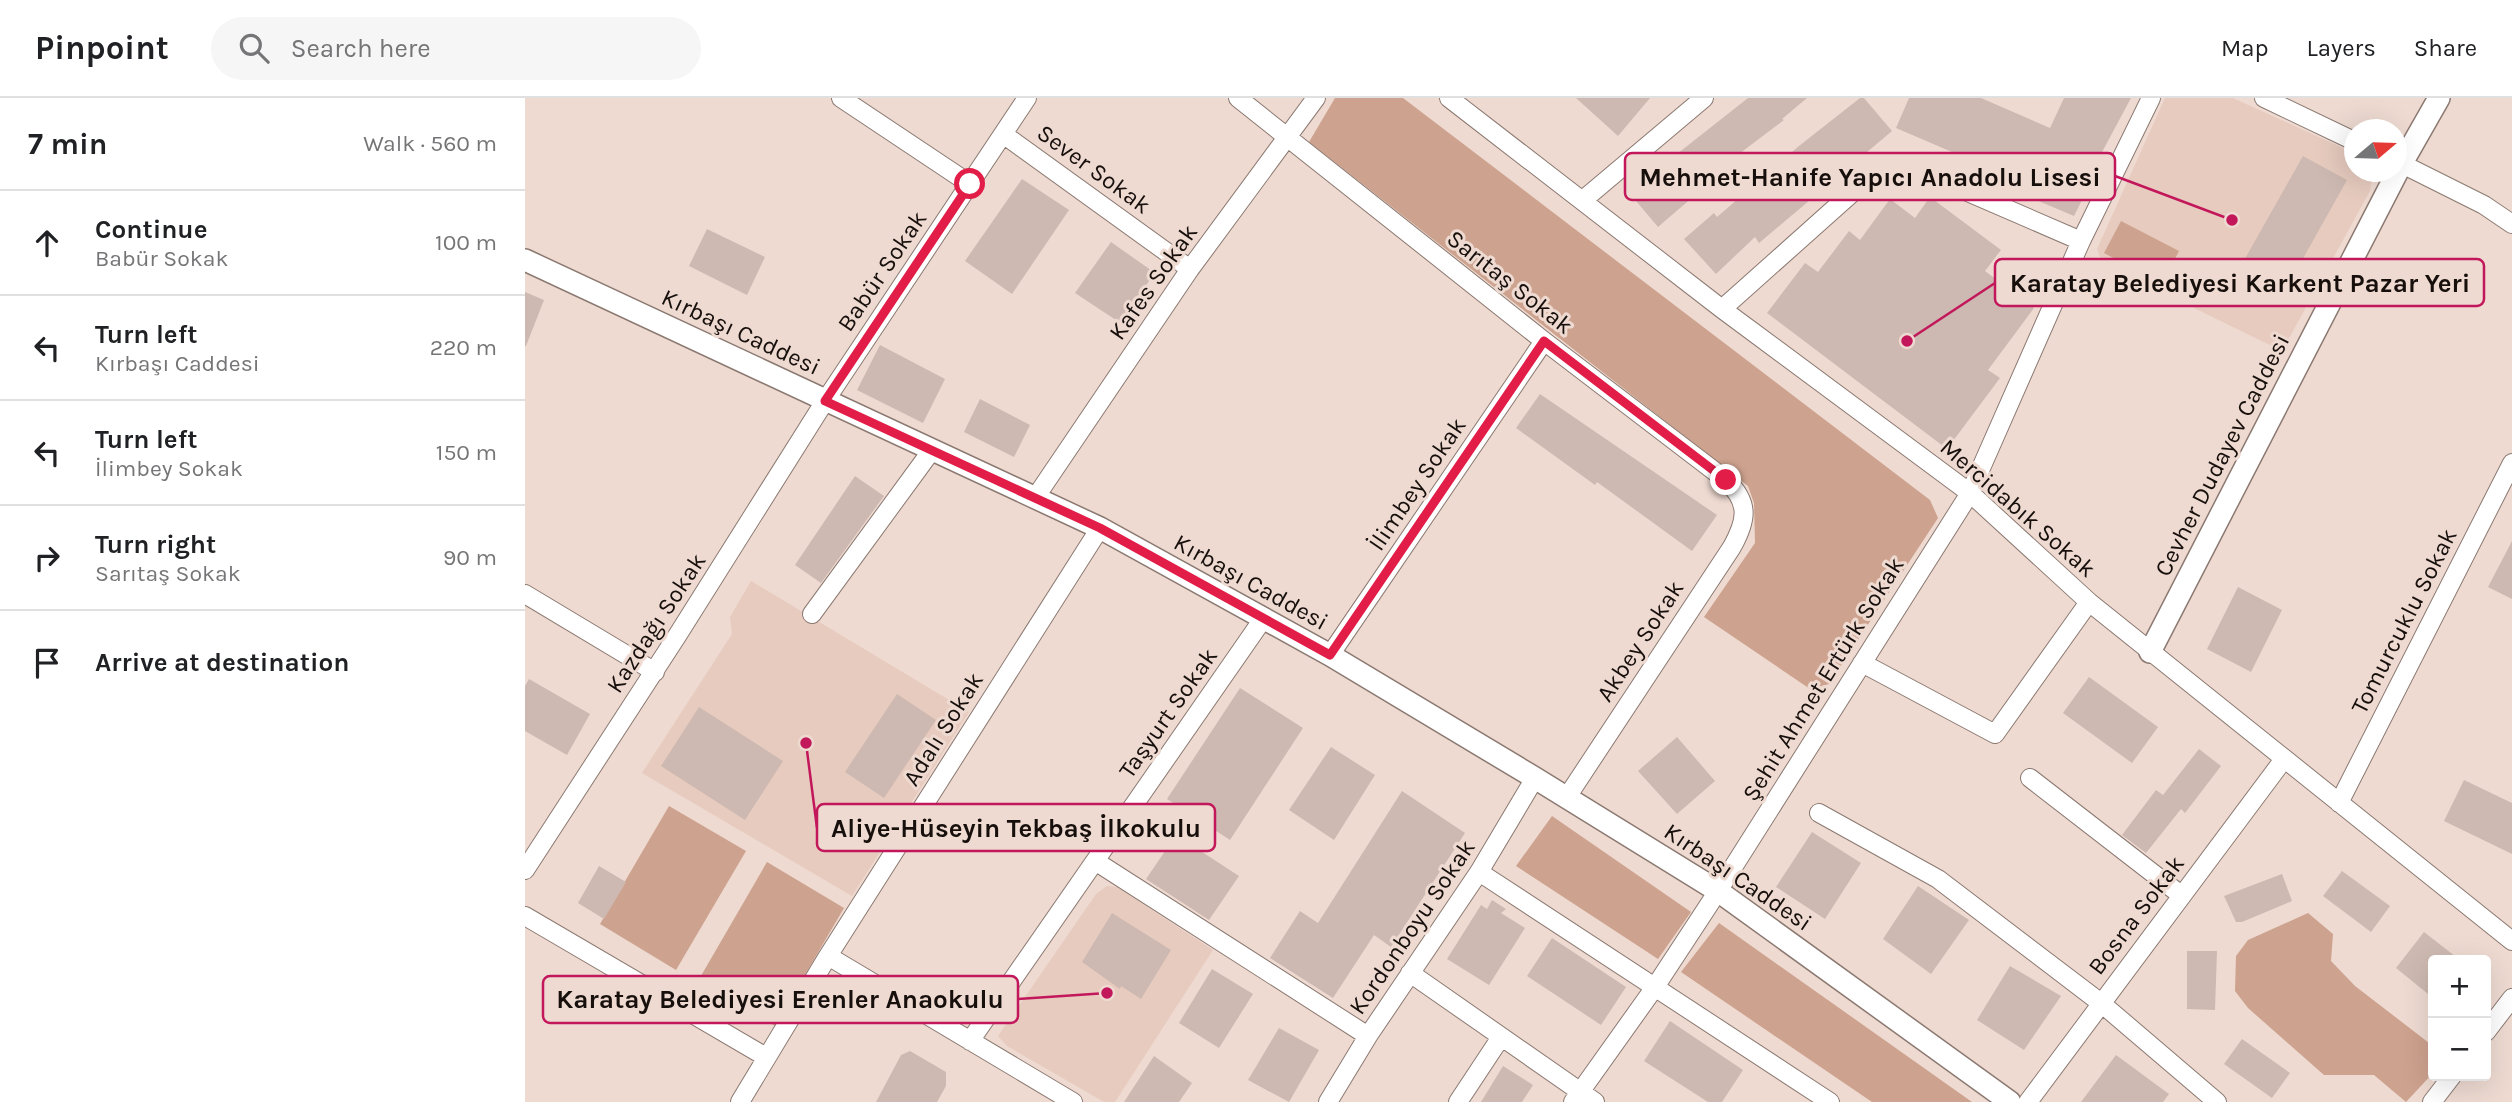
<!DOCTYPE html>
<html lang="en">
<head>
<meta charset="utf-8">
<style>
  :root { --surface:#fff; --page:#f6f6f6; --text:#202124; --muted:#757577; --line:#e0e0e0 }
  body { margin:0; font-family:Karla,sans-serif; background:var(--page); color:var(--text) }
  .controls { position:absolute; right:21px; bottom:21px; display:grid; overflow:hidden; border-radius:7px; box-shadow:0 7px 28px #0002 }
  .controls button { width:63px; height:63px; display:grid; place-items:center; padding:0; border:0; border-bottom:2px solid var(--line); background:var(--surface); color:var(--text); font:35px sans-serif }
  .compass { position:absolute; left:1819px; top:21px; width:63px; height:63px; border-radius:50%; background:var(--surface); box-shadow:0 7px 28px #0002; rotate:71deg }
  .stop { position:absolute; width:21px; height:21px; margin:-16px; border:5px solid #e11d48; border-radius:50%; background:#fff }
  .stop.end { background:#e11d48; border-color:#fff; box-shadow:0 2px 7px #0008 }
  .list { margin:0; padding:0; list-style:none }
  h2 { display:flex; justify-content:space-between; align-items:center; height:91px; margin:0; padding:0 28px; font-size:30px }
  h2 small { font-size:23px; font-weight:400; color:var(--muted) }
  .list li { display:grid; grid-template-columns:46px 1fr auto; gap:21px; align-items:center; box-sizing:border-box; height:105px; padding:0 28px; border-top:2px solid var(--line) }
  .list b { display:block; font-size:26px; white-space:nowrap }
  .list p { margin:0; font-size:23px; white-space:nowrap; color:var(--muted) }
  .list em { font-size:23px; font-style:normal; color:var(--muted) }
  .icon { flex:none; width:38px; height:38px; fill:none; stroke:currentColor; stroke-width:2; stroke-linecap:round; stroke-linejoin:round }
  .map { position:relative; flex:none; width:1987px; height:1004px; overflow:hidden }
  header { display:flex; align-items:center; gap:42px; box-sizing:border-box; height:98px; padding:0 35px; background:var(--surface); border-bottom:2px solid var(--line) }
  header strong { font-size:33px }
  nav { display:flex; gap:38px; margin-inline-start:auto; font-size:24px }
  .search { width:490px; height:63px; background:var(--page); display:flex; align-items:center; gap:18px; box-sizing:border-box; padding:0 24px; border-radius:38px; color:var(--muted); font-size:26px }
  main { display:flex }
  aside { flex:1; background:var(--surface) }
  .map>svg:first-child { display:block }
</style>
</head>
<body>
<header>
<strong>Pinpoint</strong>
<div class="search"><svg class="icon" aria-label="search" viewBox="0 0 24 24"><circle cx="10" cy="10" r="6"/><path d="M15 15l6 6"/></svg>Search here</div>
<nav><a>Map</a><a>Layers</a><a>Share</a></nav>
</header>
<main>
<aside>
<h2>7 min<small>Walk · 560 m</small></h2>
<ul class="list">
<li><svg class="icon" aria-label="ahead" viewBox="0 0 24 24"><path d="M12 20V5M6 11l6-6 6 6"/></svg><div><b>Continue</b><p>Babür Sokak</p></div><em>100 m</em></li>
<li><svg class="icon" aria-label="left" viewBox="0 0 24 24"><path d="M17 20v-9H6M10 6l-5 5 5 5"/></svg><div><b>Turn left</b><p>Kırbaşı Caddesi</p></div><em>220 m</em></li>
<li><svg class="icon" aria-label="left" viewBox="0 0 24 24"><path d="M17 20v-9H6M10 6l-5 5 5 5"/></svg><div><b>Turn left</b><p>İlimbey Sokak</p></div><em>150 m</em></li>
<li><svg class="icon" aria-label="right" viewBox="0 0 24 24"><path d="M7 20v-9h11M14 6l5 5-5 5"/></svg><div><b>Turn right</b><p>Sarıtaş Sokak</p></div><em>90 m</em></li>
<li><svg class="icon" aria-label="arrive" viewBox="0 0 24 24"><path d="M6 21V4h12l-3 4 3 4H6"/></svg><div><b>Arrive at destination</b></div></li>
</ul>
</aside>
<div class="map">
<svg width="1987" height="1004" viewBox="0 0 1987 1004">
  <rect width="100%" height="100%" fill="#eedad1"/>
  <!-- built -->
  <path fill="#e7cbbf" d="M1640,0H1708L1829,55V74H1848L1845,93L1757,253L1577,165L1572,151Z
    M226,483L444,614L327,798L117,675L207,536L205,519Z
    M582,788L592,789L688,852L590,1004H579L482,948L473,938L571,796Z"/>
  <!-- green -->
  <path fill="#cda28e" d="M810,0H878L1405,402L1413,420L1304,586L1285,591L1179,519L1230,445L1229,405L1223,388L784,44Z
    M1596,123L1654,153L1637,186L1579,155Z
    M144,708L221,753L151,872L75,826Z
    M1027,718L1166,814L1133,861L991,768Z
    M242,764L319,810L250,928L173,883Z
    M1783,815L1808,836L1806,863L1830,888L1908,948V975L1881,1004L1849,977H1799L1723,910L1710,893L1711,858L1723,842Z
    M1194,825L1447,1004H1347L1156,874Z"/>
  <!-- building -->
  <path fill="#cdb9b1" d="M1051,0H1125L1093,38Z
    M1223,0H1282L1257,21L1259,22L1210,59L1212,61L1133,129L1106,97L1153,58L1152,56Z
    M1335,0H1339L1367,33L1234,145L1230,139L1191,176L1159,141L1189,115L1192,119L1274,48Z
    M1384,0H1456L1525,30L1539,0H1606L1576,56L1579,58L1549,118L1499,97L1501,92L1431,63L1434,57L1371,30Z
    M1778,58L1822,82L1757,198L1713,173Z
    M497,81L544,112L487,196L440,163Z
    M1405,99L1476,152L1460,173L1509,210L1463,272L1475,280L1422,351L1242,215L1280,165L1293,174L1324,133L1335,142L1365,101L1390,120Z
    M182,131L240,159L222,197L164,168Z
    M586,144L630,175L594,224L550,195Z
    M0,194L19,202L1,248H0Z
    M355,247L420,281L398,325L332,292Z
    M1015,296L1192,417L1167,453L1072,384L1070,387L991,330Z
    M455,301L505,327L489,359L439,334Z
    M330,378L359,398L296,485L270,467Z
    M1987,443V501L1963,489Z
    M1713,489L1757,512L1726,574L1682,551Z
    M1564,579L1633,629L1607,665L1538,615Z
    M4,581L65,616L42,657L0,633V588Z
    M715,590L778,630L705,742L642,701Z
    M372,596L411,622L359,700L320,674Z
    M174,609L258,663L220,722L136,668Z
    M1152,639L1190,683L1152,716L1113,673Z
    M806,649L850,677L809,742L764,712Z
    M1674,651L1696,668L1660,715L1656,711L1621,755L1597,737L1631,692L1638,697Z
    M1939,682L1987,705V756L1919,723Z
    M877,693L940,735L866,849L849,837L808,900L745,860L775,813L793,825Z
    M1287,734L1336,765L1300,821L1251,789Z
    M651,737L714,778L684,822L621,781Z
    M74,768L101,784L79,821L53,805Z
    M1817,773L1865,808L1846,834L1798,798Z
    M1757,776L1767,803L1717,824H1711L1699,798Z
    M1393,788L1444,822L1406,876L1358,841Z
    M967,802L981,811L976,815L1000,830L964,887L922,861L956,807L962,811Z
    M587,815L646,852L616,901L596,888L595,891L557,864Z
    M1899,834L1935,862H1908V900L1871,870Z
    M1027,840L1101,889L1076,927L1002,878Z
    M1662,853H1692L1690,912L1662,911Z
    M1485,868L1536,898L1499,952L1452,922Z
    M687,871L728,896L694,950L654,925Z
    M1145,923L1218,972L1197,1004H1183L1119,963Z
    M754,930L794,952L764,1004L723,982Z
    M1717,941L1765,975L1747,1000L1699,966Z
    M385,953L421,974V988L412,1004H351L376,957Z
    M1591,957L1644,996L1638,1004H1556Z
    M629,958L667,985L654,1004H599Z
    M978,968L1008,987L997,1004H956Z"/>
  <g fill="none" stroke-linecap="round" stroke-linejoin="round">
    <defs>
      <path id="minor" d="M316,0L445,86
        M713,0L1019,243L1201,382C1225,405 1222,422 1207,449L1042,699
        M924,0L1197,211L1445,395L1564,504L1987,843
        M1739,0L1829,43
        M478,36L665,171
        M1871,63L1959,107L1987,126
        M1058,102L1179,0
        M1197,211L1337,86L1385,69L1556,143
        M510,400L665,171L791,0
        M0,496L130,574
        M287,516L407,352
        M805,557L1019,243
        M1337,565L1470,636L1564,504
        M1505,680L1656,797
        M1814,705L1987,365
        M1294,715L1413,781L1576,905L1692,1004
        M570,763L843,938
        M0,772L152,538L300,303L502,0
        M954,774L1305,1004
        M0,818L241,959
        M303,858L548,1004
        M885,875L1070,1004
        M1961,934L1987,900
        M445,943L738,521
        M215,1004L303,858L575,430
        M803,1004L843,938L954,774L1010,680
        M933,1004L976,939
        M1048,1004L1130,889L1193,793L1445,395L1556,143L1626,0
        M1503,1004L1759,661
        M1907,1004L1927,978"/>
      <path id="tertiary" d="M0,162L575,430L805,557L1010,680L1193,793L1485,1004
        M1625,554L1877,65L1914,0"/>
    </defs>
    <!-- minor casing -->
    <use href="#minor" stroke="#8b7971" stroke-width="20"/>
    <!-- tertiary casing -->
    <use href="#tertiary" stroke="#8b7971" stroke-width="24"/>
    <!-- minor -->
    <use href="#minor" stroke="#fff" stroke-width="18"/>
    <!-- tertiary -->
    <use href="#tertiary" stroke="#fff" stroke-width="21"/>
  </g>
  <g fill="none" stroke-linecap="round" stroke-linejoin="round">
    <!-- route -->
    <path stroke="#e11d48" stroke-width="9" d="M445,86L300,303L575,430L805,557L1019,243L1201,382"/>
  </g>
  <g text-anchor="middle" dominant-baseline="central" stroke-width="6" stroke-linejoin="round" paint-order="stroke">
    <!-- street labels -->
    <g font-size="24" fill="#160f0c" stroke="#eedad1">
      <text transform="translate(569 71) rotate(36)">Sever Sokak</text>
      <text transform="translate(357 173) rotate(-56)">Babür Sokak</text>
      <text transform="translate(628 184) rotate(-55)">Kafes Sokak</text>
      <text transform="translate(985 184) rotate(38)">Sarıtaş Sokak</text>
      <text transform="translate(216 234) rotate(25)">Kırbaşı Caddesi</text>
      <text transform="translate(1697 357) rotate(-63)">Cevher Dudayev Caddesi</text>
      <text transform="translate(892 386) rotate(-56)">İlimbey Sokak</text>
      <text transform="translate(1493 410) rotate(41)">Mercidabık Sokak</text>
      <text transform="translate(726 484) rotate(29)">Kırbaşı Caddesi</text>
      <text transform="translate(1879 523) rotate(-63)">Tomurcuklu Sokak</text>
      <text transform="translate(131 525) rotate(-57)">Kazdağı Sokak</text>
      <text transform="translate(1115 543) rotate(-57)">Akbey Sokak</text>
      <text transform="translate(1298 581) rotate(-58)">Şehit Ahmet Ertürk Sokak</text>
      <text transform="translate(643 615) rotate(-55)">Taşyurt Sokak</text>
      <text transform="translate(418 631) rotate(-58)">Adalı Sokak</text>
      <text transform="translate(1213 779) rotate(34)">Kırbaşı Caddesi</text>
      <text transform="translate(1611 817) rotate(-53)">Bosna Sokak</text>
      <text transform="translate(887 829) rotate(-56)">Kordonboyu Sokak</text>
    </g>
  </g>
  <!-- callouts -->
  <path fill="none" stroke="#c2185b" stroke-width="2.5" d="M1707 122L1590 78M1382 243L1470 185M281 645L292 730M582 895L493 901"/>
  <g fill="#c2185b" stroke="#eedad1" stroke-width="2.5">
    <circle cx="1707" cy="122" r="7"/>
    <circle cx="1382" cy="243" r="7"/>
    <circle cx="281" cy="645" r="7"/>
    <circle cx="582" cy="895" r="7"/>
  </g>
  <g fill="#eedad1" stroke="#c2185b" stroke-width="2.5">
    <rect x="1100" y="55" width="490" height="47" rx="7"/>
    <rect x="1470" y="161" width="489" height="47" rx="7"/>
    <rect x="292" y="706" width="398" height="47" rx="7"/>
    <rect x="18" y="878" width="475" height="47" rx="7"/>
  </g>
  <g font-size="26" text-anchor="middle" font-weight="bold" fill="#160f0c">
    <text x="1345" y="88">Mehmet-Hanife Yapıcı Anadolu Lisesi</text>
    <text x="1715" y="194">Karatay Belediyesi Karkent Pazar Yeri</text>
    <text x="491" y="739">Aliye-Hüseyin Tekbaş İlkokulu</text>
    <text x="255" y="910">Karatay Belediyesi Erenler Anaokulu</text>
  </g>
</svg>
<div class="controls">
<button>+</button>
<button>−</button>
</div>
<svg class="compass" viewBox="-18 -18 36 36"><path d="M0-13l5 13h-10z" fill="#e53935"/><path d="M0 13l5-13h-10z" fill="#757577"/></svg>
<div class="stop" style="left:445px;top:86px"></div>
<div class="stop end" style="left:1201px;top:382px"></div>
</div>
</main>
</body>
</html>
